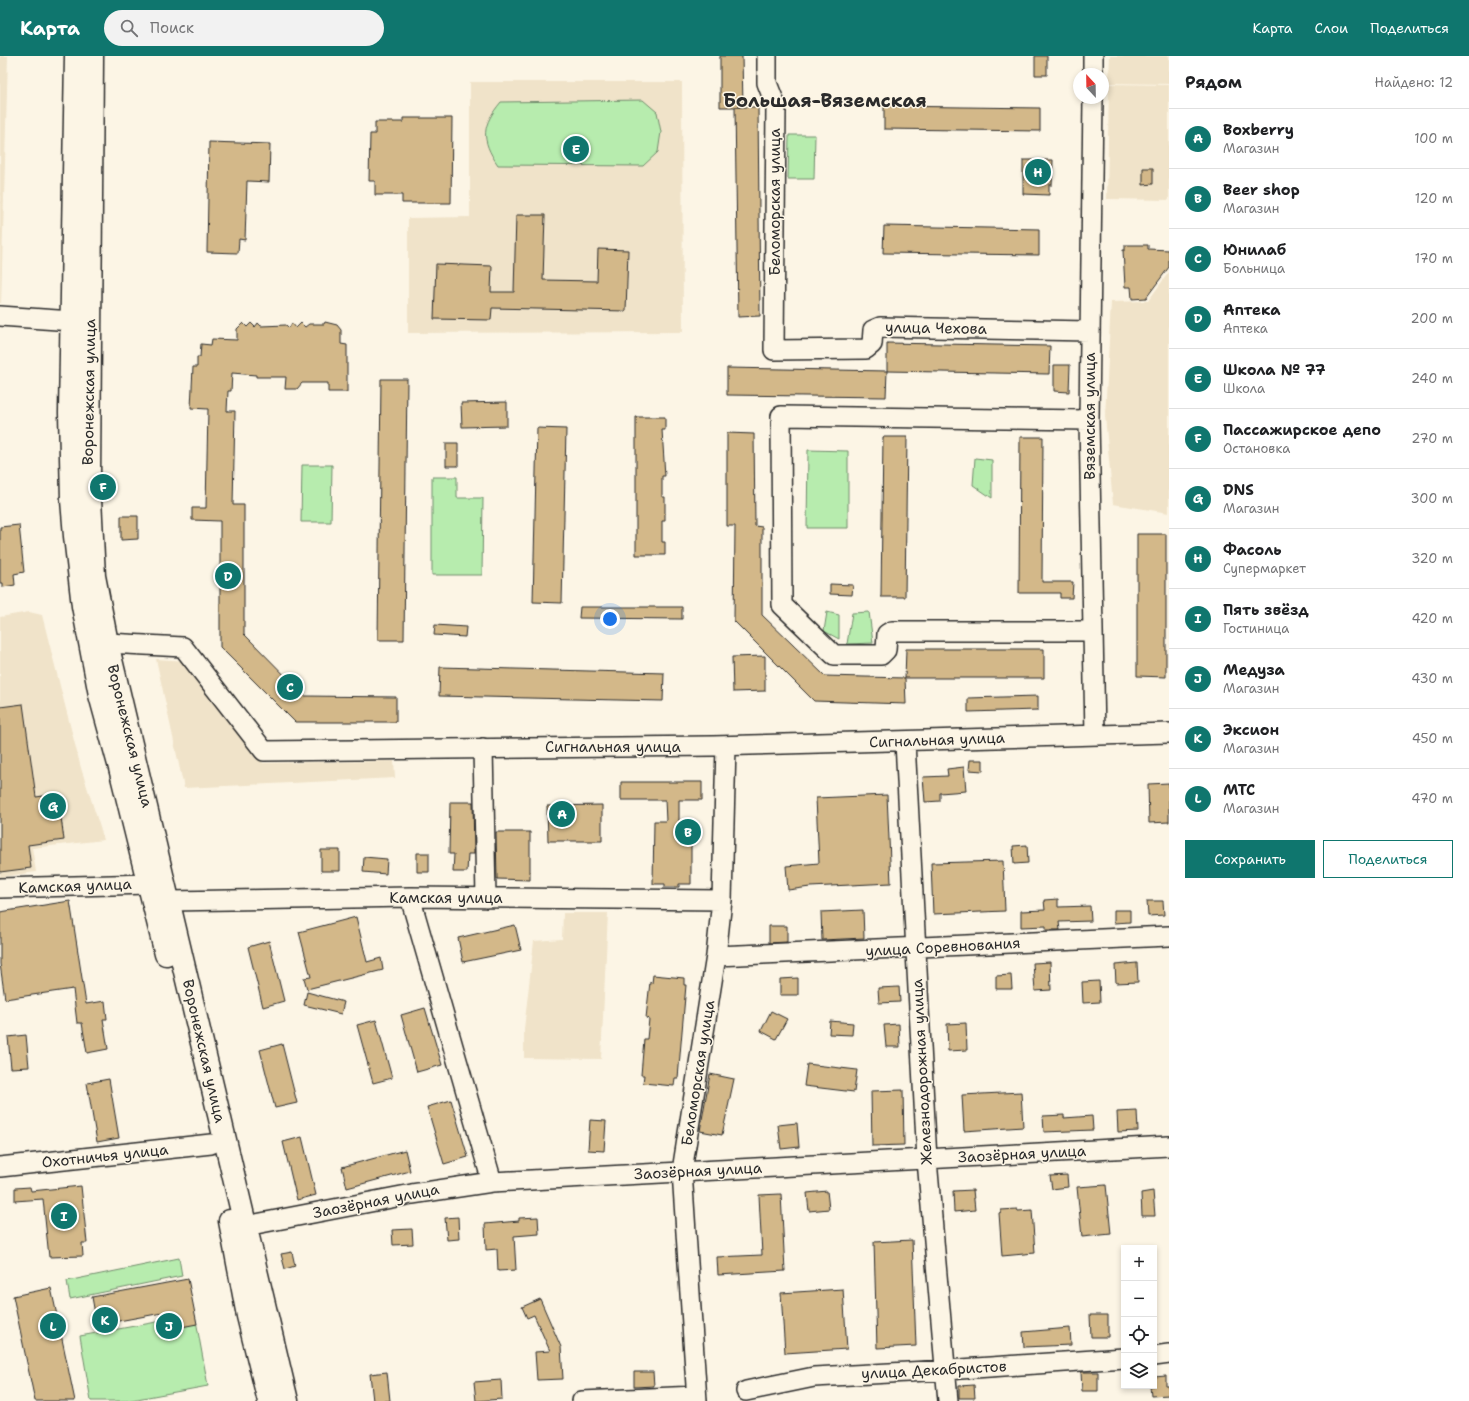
<!DOCTYPE html>
<html lang="ru">
<head>
<meta charset="utf-8">
<style>
  :root { --surface:#fff; --page:#f2f2f2; --text:#202124; --muted:#757577; --line:#e0e0e0; --accent:#0f766e }
  body { margin:0; font-family:"Shantell Sans",sans-serif; background:var(--page); color:var(--text) }
  .controls { position:absolute; right:12px; bottom:12px; display:grid; overflow:hidden; border-radius:0px; box-shadow:0 2px 6px #0003 }
  .controls button { width:36px; height:36px; display:grid; place-items:center; padding:0; border:0; border-bottom:1px solid var(--line); background:var(--surface); color:var(--text); font:20px sans-serif }
  .compass { position:absolute; left:1073px; top:12px; width:36px; height:36px; border-radius:50%; background:var(--surface); box-shadow:0 2px 6px #0003; rotate:338deg }
  .you { position:absolute; left:610px; top:563px; width:14px; height:14px; margin:-10px; border:3px solid #fff; border-radius:50%; background:#1a73e8; box-shadow:0 0 0 6px #1a73e833 }
  .badge { display:grid; place-items:center; width:26px; height:26px; border-radius:50%; background:var(--accent); color:#fff; font-size:13px; font-weight:700 }
  .pin { position:absolute; translate:-50% -50%; border:2px solid #fff; box-shadow:0 1px 4px #0006 }
  .list { margin:0; padding:0; list-style:none }
  h2 { display:flex; justify-content:space-between; align-items:center; height:52px; margin:0; padding:0 16px; font-size:17px }
  h2 small { font-size:13px; font-weight:400; color:var(--muted) }
  .list li { display:grid; grid-template-columns:26px 1fr auto; gap:12px; align-items:center; box-sizing:border-box; height:60px; padding:0 16px; border-top:1px solid var(--line) }
  .list b { display:block; font-size:15px; white-space:nowrap }
  .list p { margin:0; font-size:13px; white-space:nowrap; color:var(--muted) }
  .list em { font-size:13px; font-style:normal; color:var(--muted) }
  .actions { display:flex; gap:8px; padding:12px 16px }
  .actions a { flex:1; padding:9px 0; border:1px solid var(--accent); border-radius:0px; text-align:center; font-size:14px; color:var(--accent) }
  .actions .main { background:var(--accent); color:#fff }
  .icon { flex:none; width:22px; height:22px; fill:none; stroke:currentColor; stroke-width:2; stroke-linecap:round; stroke-linejoin:round }
  .map { position:relative; flex:none; width:1169px; height:1345px; overflow:hidden }
  header { display:flex; align-items:center; gap:24px; box-sizing:border-box; height:56px; padding:0 20px; background:var(--accent); color:#fff }
  header strong { font-size:19px }
  nav { display:flex; gap:22px; margin-inline-start:auto; font-size:14px }
  .search { width:280px; height:36px; background:var(--page); display:flex; align-items:center; gap:10px; box-sizing:border-box; padding:0 14px; border-radius:22px; color:var(--muted); font-size:15px }
  main { display:flex }
  aside { flex:1; background:var(--surface) }
  .map>svg:first-child { display:block }
</style>
</head>
<body>
<header>
<strong>Карта</strong>
<div class="search"><svg class="icon" aria-label="search" viewBox="0 0 24 24"><circle cx="10" cy="10" r="6"/><path d="M15 15l6 6"/></svg>Поиск</div>
<nav><a>Карта</a><a>Слои</a><a>Поделиться</a></nav>
</header>
<main>
<div class="map">
<svg width="1169" height="1345" viewBox="0 0 1169 1345">
  <rect width="100%" height="100%" fill="#fcf5e5"/>
  <filter id="ink" filterUnits="userSpaceOnUse"><feTurbulence type="fractalNoise" baseFrequency=".025" numOctaves="2"/><feDisplacementMap in="SourceGraphic" scale="8" xChannelSelector="R" yChannelSelector="G"/><feConvolveMatrix kernelMatrix="1 2 1 2 8 2 1 2 1" color-interpolation-filters="sRGB"/></filter>
  <g filter="url(#ink)">
    <!-- built -->
    <path fill="#f0e3c9" d="M0,0H8L1,247H0Z
      M1110,0H1169V28L1109,27Z
      M470,26H682L683,276L408,277V162L470,161Z
      M1109,28L1169,29V144L1107,143Z
      M1169,216V457L1113,448L1105,360L1111,246L1148,245Z
      M29,556L42,559L81,712L104,784L32,792L36,816L0,821V561Z
      M156,603L187,605L263,707L394,705L395,722L184,732Z
      M563,857H608L601,1003L524,1002V973L534,885L562,883Z"/>
    <!-- green -->
    <path fill="#b7ecae" stroke="#718c6c" d="M643,44L657,56L661,76L658,96L643,110L498,109C480,83 482,69 501,46Z
      M789,79H815L814,123H788Z
      M808,394L848,395V472H807Z
      M975,402L992,404V442L973,429Z
      M302,409H332L331,466H301Z
      M432,421H457V442H483L482,519H432Z
      M827,556L839,559V583L824,575Z
      M869,556L873,587L847,588L852,557Z
      M179,1202L182,1220L70,1243L67,1225Z
      M195,1259L208,1330L126,1345H91L80,1280Z"/>
    <!-- building -->
    <path fill="#d3b889" stroke="#2b2b2b" d="M720,0H742L743,51H720Z
      M1035,0H1047V19H1035Z
      M884,50L1040,52V75L884,73Z
      M735,51H758L760,260L738,261Z
      M403,62H452L451,147H402V139H375V125H369L370,78H375V66H403Z
      M209,86L270,88L269,126L247,125L245,184L239,183L238,197L207,196Z
      M1023,104H1053L1052,129H1049V139L1023,138Z
      M1143,112H1153V128L1143,129Z
      M516,159H545L543,224L597,225L598,193L628,194L626,255L492,252L491,264L434,263L436,208L492,210L491,236H514Z
      M884,170L1039,173V199L883,197Z
      M1125,189H1148V193L1169,194V211L1146,242L1132,243L1131,231H1125L1123,194H1125Z
      M325,266L337,269L341,274V288L347,289V336H328V327H302L297,333H285L286,321H256V319L232,317L231,335H228L227,355H235L233,449H244V578L305,640L396,641V666H295L220,591V465L192,464V452H206L208,353L191,352L193,311H197V301H200L201,288L211,289L212,283L237,284V273L243,267L247,271L251,267L255,271L258,267L261,270L286,269L289,272L292,267L296,272L301,267L305,271L309,268H324Z
      M887,287L1050,290L1049,318L887,315Z
      M1054,309H1070L1069,336L1054,335Z
      M727,312L887,315L886,341L727,339Z
      M381,323H407L404,584H378Z
      M507,346V370L462,371L461,347Z
      M636,361H665V374H662L665,420H662V441H665V465H662V486H665V499H636Z
      M537,372L566,373L562,547L533,546Z
      M727,377L754,378L755,470L762,471V559L825,620L905,622L906,648L814,645L734,565L735,470H727Z
      M883,381H907L905,541H881Z
      M1020,381H1043L1042,526H1073L1072,542H1060V537H1019Z
      M446,387H458V410H446Z
      M121,460H138V483L121,484Z
      M19,469L24,516L14,518L15,529L3,531V527H0V471Z
      M1137,478H1166V621L1137,620Z
      M830,528L853,529L852,539L830,538Z
      M580,551H682V563L579,562Z
      M435,569L466,571L465,581L434,579Z
      M906,593H1044V622H905Z
      M765,600V635L733,636L732,601Z
      M440,611L664,617L663,645L439,640Z
      M1038,640V654L968,656V642Z
      M23,648L36,741L58,738L64,784L28,789L31,812L0,816V651Z
      M970,704H983V715L969,714Z
      M964,711L966,735L940,737V745L925,746L923,721L948,720L947,713Z
      M621,726H702V744H679V765L691,764V828H679V831H665V828H653L654,765H666L665,744H621Z
      M1169,727V766L1149,767L1148,728Z
      M887,739L891,827L810,831L788,834L786,810L819,807L816,742Z
      M450,746H473L474,798H468L467,816H453L454,798H449Z
      M602,749V785H548L547,750Z
      M496,776H530V824L497,823Z
      M1027,789L1028,807L1014,808L1013,790Z
      M321,794H340V815H321Z
      M417,797H429V816H417Z
      M364,801L387,803L386,818L363,816Z
      M1003,805L1005,855L933,858L931,807Z
      M1058,843V851L1090,850L1091,865L1059,866L1060,874H1046V870L1021,871V855L1045,854L1044,844Z
      M70,845L86,948L105,945L107,963H103L108,993L87,997L82,967H77L73,933L5,943L0,908V856Z
      M1147,845H1163L1164,859L1148,860Z
      M863,854L864,882L822,884L821,856Z
      M1114,854H1130V866L1114,867Z
      M356,861L367,906L381,902L383,914L307,933L304,922L311,921L299,876Z
      M515,869L521,894L463,906L458,882Z
      M769,870H787V886L769,887Z
      M269,885L284,945L263,951L248,891Z
      M1050,906L1051,934L1035,935L1033,907Z
      M1137,907L1138,926L1116,927L1115,909Z
      M653,919L684,922V929H686L678,1022H675L674,1030L643,1027L644,1019H641L644,983H647L649,963L646,962L650,926L652,927Z
      M1011,919L1012,933H996V920Z
      M798,922V939H780V923Z
      M1099,925L1100,946L1083,947L1082,926Z
      M899,931L900,946L879,947L878,932Z
      M307,936L344,946L341,958L304,949Z
      M425,952L442,1009L417,1016L401,959Z
      M771,955L787,963L776,983L761,975Z
      M376,964L392,1022L373,1027L357,969Z
      M830,965L853,967L852,979L829,978Z
      M966,967L967,994L948,995L947,968Z
      M899,968L900,991H886L884,969Z
      M26,979L29,1011L11,1012L8,981Z
      M282,988L297,1047L275,1052L260,994Z
      M807,1008L857,1014L854,1036L804,1030Z
      M710,1018L734,1023L722,1079L700,1075Z
      M109,1023L119,1082L97,1086L87,1027Z
      M903,1034L904,1089L872,1090L871,1035Z
      M1021,1036L1023,1071L964,1075L962,1039Z
      M451,1044L468,1101L444,1108L427,1051Z
      M1137,1055L1138,1075L1118,1076L1117,1056Z
      M1064,1059V1062L1092,1060L1093,1074L1044,1076L1043,1060Z
      M590,1064L606,1065L604,1095L588,1094Z
      M797,1067L799,1091L781,1093L778,1069Z
      M302,1081L316,1139L297,1144L283,1086Z
      M405,1094L410,1115L347,1132L342,1111Z
      M1067,1119L1068,1131L1052,1133L1050,1120Z
      M1106,1129L1111,1178L1082,1181L1077,1131Z
      M81,1130L87,1187H82L83,1200L49,1201L43,1143L15,1145V1132L30,1131L31,1135Z
      M973,1134L975,1154L954,1156L953,1135Z
      M827,1135L829,1153L809,1155L807,1137Z
      M1153,1135L1155,1160H1142L1141,1137Z
      M781,1138L785,1215L718,1219L717,1201L762,1199L759,1139Z
      M1017,1153L1018,1155L1032,1154L1035,1197L1002,1200L999,1157L1001,1156V1154Z
      M458,1161L459,1183L447,1184L445,1162Z
      M538,1161L539,1178L514,1180L516,1214L498,1215L497,1193L486,1194L485,1168L519,1165V1162Z
      M412,1173L413,1188L393,1189L392,1174Z
      M912,1184L916,1290L877,1292L874,1186Z
      M292,1196L295,1210L285,1213L281,1198Z
      M188,1223L197,1268L166,1274L162,1257L97,1269L92,1241Z
      M51,1232L58,1264L75,1345H35L13,1240Z
      M843,1233L847,1293L785,1297L781,1237Z
      M540,1243L561,1291L563,1323L537,1324L535,1296L550,1295L534,1259L527,1262L522,1251Z
      M1090,1259H1108V1281H1091Z
      M1070,1272L1071,1289L1024,1291L1023,1276Z
      M387,1316L390,1345H373L370,1318Z
      M634,1316H653L654,1330L634,1331Z
      M1081,1316H1098V1335H1082Z
      M1166,1320V1330H1169V1339L1151,1340L1150,1330H1154V1321Z
      M501,1324L502,1343L476,1345L474,1326Z
      M974,1329L975,1342H959V1330Z"/>
    <g fill="none" stroke-linecap="round" stroke-linejoin="round">
      <defs>
        <path id="minor" d="M767,0V27L776,50L774,294L866,293L872,288L873,274L880,271L1089,275
          M1093,18V0
          M1093,42L1089,364L1095,679
          M0,260L72,265
          M1089,364L781,360L782,549L834,599H881L886,594L887,578L892,575H1093
          M107,587L183,591L264,695L713,690L1169,677
          M905,686L927,1104L948,1345
          M483,692L486,842
          M0,832L149,828
          M410,841L492,1126
          M170,845L410,841L722,844
          M716,900L1169,880
          M0,1111L211,1088
          M234,1178L246,1170L261,1167L412,1138L492,1126L1169,1090
          M1154,1300L1169,1298
          M746,1335L814,1321L946,1314L1124,1302
          M582,1345L696,1340
          M697,1345L682,1115L716,900L722,844L726,690"/>
        <path id="major" d="M76,0L70,357L72,444L75,480L83,550L100,639L120,712L166,898
          M92,0L89,424L94,520L107,587L287,1345
          M230,1165L248,1260L269,1345"/>
      </defs>
      <!-- minor casing -->
      <use href="#minor" stroke="#2b2b2b" stroke-width="22"/>
      <!-- major casing -->
      <use href="#major" stroke="#2b2b2b" stroke-width="25"/>
      <!-- minor -->
      <use href="#minor" stroke="#fcf5e5" stroke-width="19"/>
      <!-- major -->
      <use href="#major" stroke="#fcf5e5" stroke-width="22"/>
    </g>
  </g>
  <g text-anchor="middle" dominant-baseline="central" stroke-width="3" stroke-linejoin="round" paint-order="stroke">
    <!-- street labels -->
    <g font-size="15" fill="#2b2b2b" stroke="#fcf5e5">
      <text transform="translate(775 146) rotate(-90)">Беломорская улица</text>
      <text transform="translate(936 272) rotate(1)">улица Чехова</text>
      <text transform="translate(89 336) rotate(-89)">Воронежская улица</text>
      <text transform="translate(1090 360) rotate(-90)">Вяземская улица</text>
      <text transform="translate(130 680) rotate(76)">Воронежская улица</text>
      <text transform="translate(937 684) rotate(-2)">Сигнальная улица</text>
      <text x="613" y="691">Сигнальная улица</text>
      <text transform="translate(75 830) rotate(-2)">Камская улица</text>
      <text x="446" y="842">Камская улица</text>
      <text transform="translate(943 891) rotate(-3)">улица Соревнования</text>
      <text transform="translate(204 995) rotate(77)">Воронежская улица</text>
      <text transform="translate(922 1016) rotate(-93)">Железнодорожная улица</text>
      <text transform="translate(698 1017) rotate(-81)">Беломорская улица</text>
      <text transform="translate(1022 1098) rotate(-3)">Заозёрная улица</text>
      <text transform="translate(105 1100) rotate(-6)">Охотничья улица</text>
      <text transform="translate(698 1115) rotate(-3)">Заозёрная улица</text>
      <text transform="translate(376 1145) rotate(-11)">Заозёрная улица</text>
      <text transform="translate(934 1314) rotate(-3)">улица Декабристов</text>
    </g>
    <!-- district labels -->
    <g font-size="19" font-weight="bold" fill="#2b2b2b" stroke="#fcf5e5">
      <text x="825" y="44">Большая-Вяземская</text>
    </g>
  </g>
</svg>
<div class="controls">
<button>+</button>
<button>−</button>
<button><svg class="icon" aria-label="locate" viewBox="0 0 24 24"><circle cx="12" cy="12" r="6"/><path d="M12 2v4M12 18v4M2 12h4M18 12h4"/></svg></button>
<button><svg class="icon" aria-label="layers" viewBox="0 0 24 24"><path d="M12 4l9 5-9 5-9-5zM3 14l9 5 9-5"/></svg></button>
</div>
<svg class="compass" viewBox="-18 -18 36 36"><path d="M0-13l5 13h-10z" fill="#e53935"/><path d="M0 13l5-13h-10z" fill="#757577"/></svg>
<div class="you"></div>
<div class="pin badge" style="left:562px;top:758px">A</div>
<div class="pin badge" style="left:688px;top:776px">B</div>
<div class="pin badge" style="left:290px;top:631px">C</div>
<div class="pin badge" style="left:228px;top:520px">D</div>
<div class="pin badge" style="left:576px;top:93px">E</div>
<div class="pin badge" style="left:103px;top:431px">F</div>
<div class="pin badge" style="left:53px;top:750px">G</div>
<div class="pin badge" style="left:1038px;top:116px">H</div>
<div class="pin badge" style="left:64px;top:1160px">I</div>
<div class="pin badge" style="left:169px;top:1270px">J</div>
<div class="pin badge" style="left:105px;top:1264px">K</div>
<div class="pin badge" style="left:53px;top:1270px">L</div>
</div>
<aside>
<h2>Рядом<small>Найдено: 12</small></h2>
<ul class="list">
<li><span class="badge">A</span><div><b>Boxberry</b><p>Магазин</p></div><em>100 m</em></li>
<li><span class="badge">B</span><div><b>Beer shop</b><p>Магазин</p></div><em>120 m</em></li>
<li><span class="badge">C</span><div><b>Юнилаб</b><p>Больница</p></div><em>170 m</em></li>
<li><span class="badge">D</span><div><b>Аптека</b><p>Аптека</p></div><em>200 m</em></li>
<li><span class="badge">E</span><div><b>Школа № 77</b><p>Школа</p></div><em>240 m</em></li>
<li><span class="badge">F</span><div><b>Пассажирское депо</b><p>Остановка</p></div><em>270 m</em></li>
<li><span class="badge">G</span><div><b>DNS</b><p>Магазин</p></div><em>300 m</em></li>
<li><span class="badge">H</span><div><b>Фасоль</b><p>Супермаркет</p></div><em>320 m</em></li>
<li><span class="badge">I</span><div><b>Пять звёзд</b><p>Гостиница</p></div><em>420 m</em></li>
<li><span class="badge">J</span><div><b>Медуза</b><p>Магазин</p></div><em>430 m</em></li>
<li><span class="badge">K</span><div><b>Эксион</b><p>Магазин</p></div><em>450 m</em></li>
<li><span class="badge">L</span><div><b>МТС</b><p>Магазин</p></div><em>470 m</em></li>
</ul>
<div class="actions"><a class="main">Сохранить</a><a>Поделиться</a></div>
</aside>
</main>
</body>
</html>
